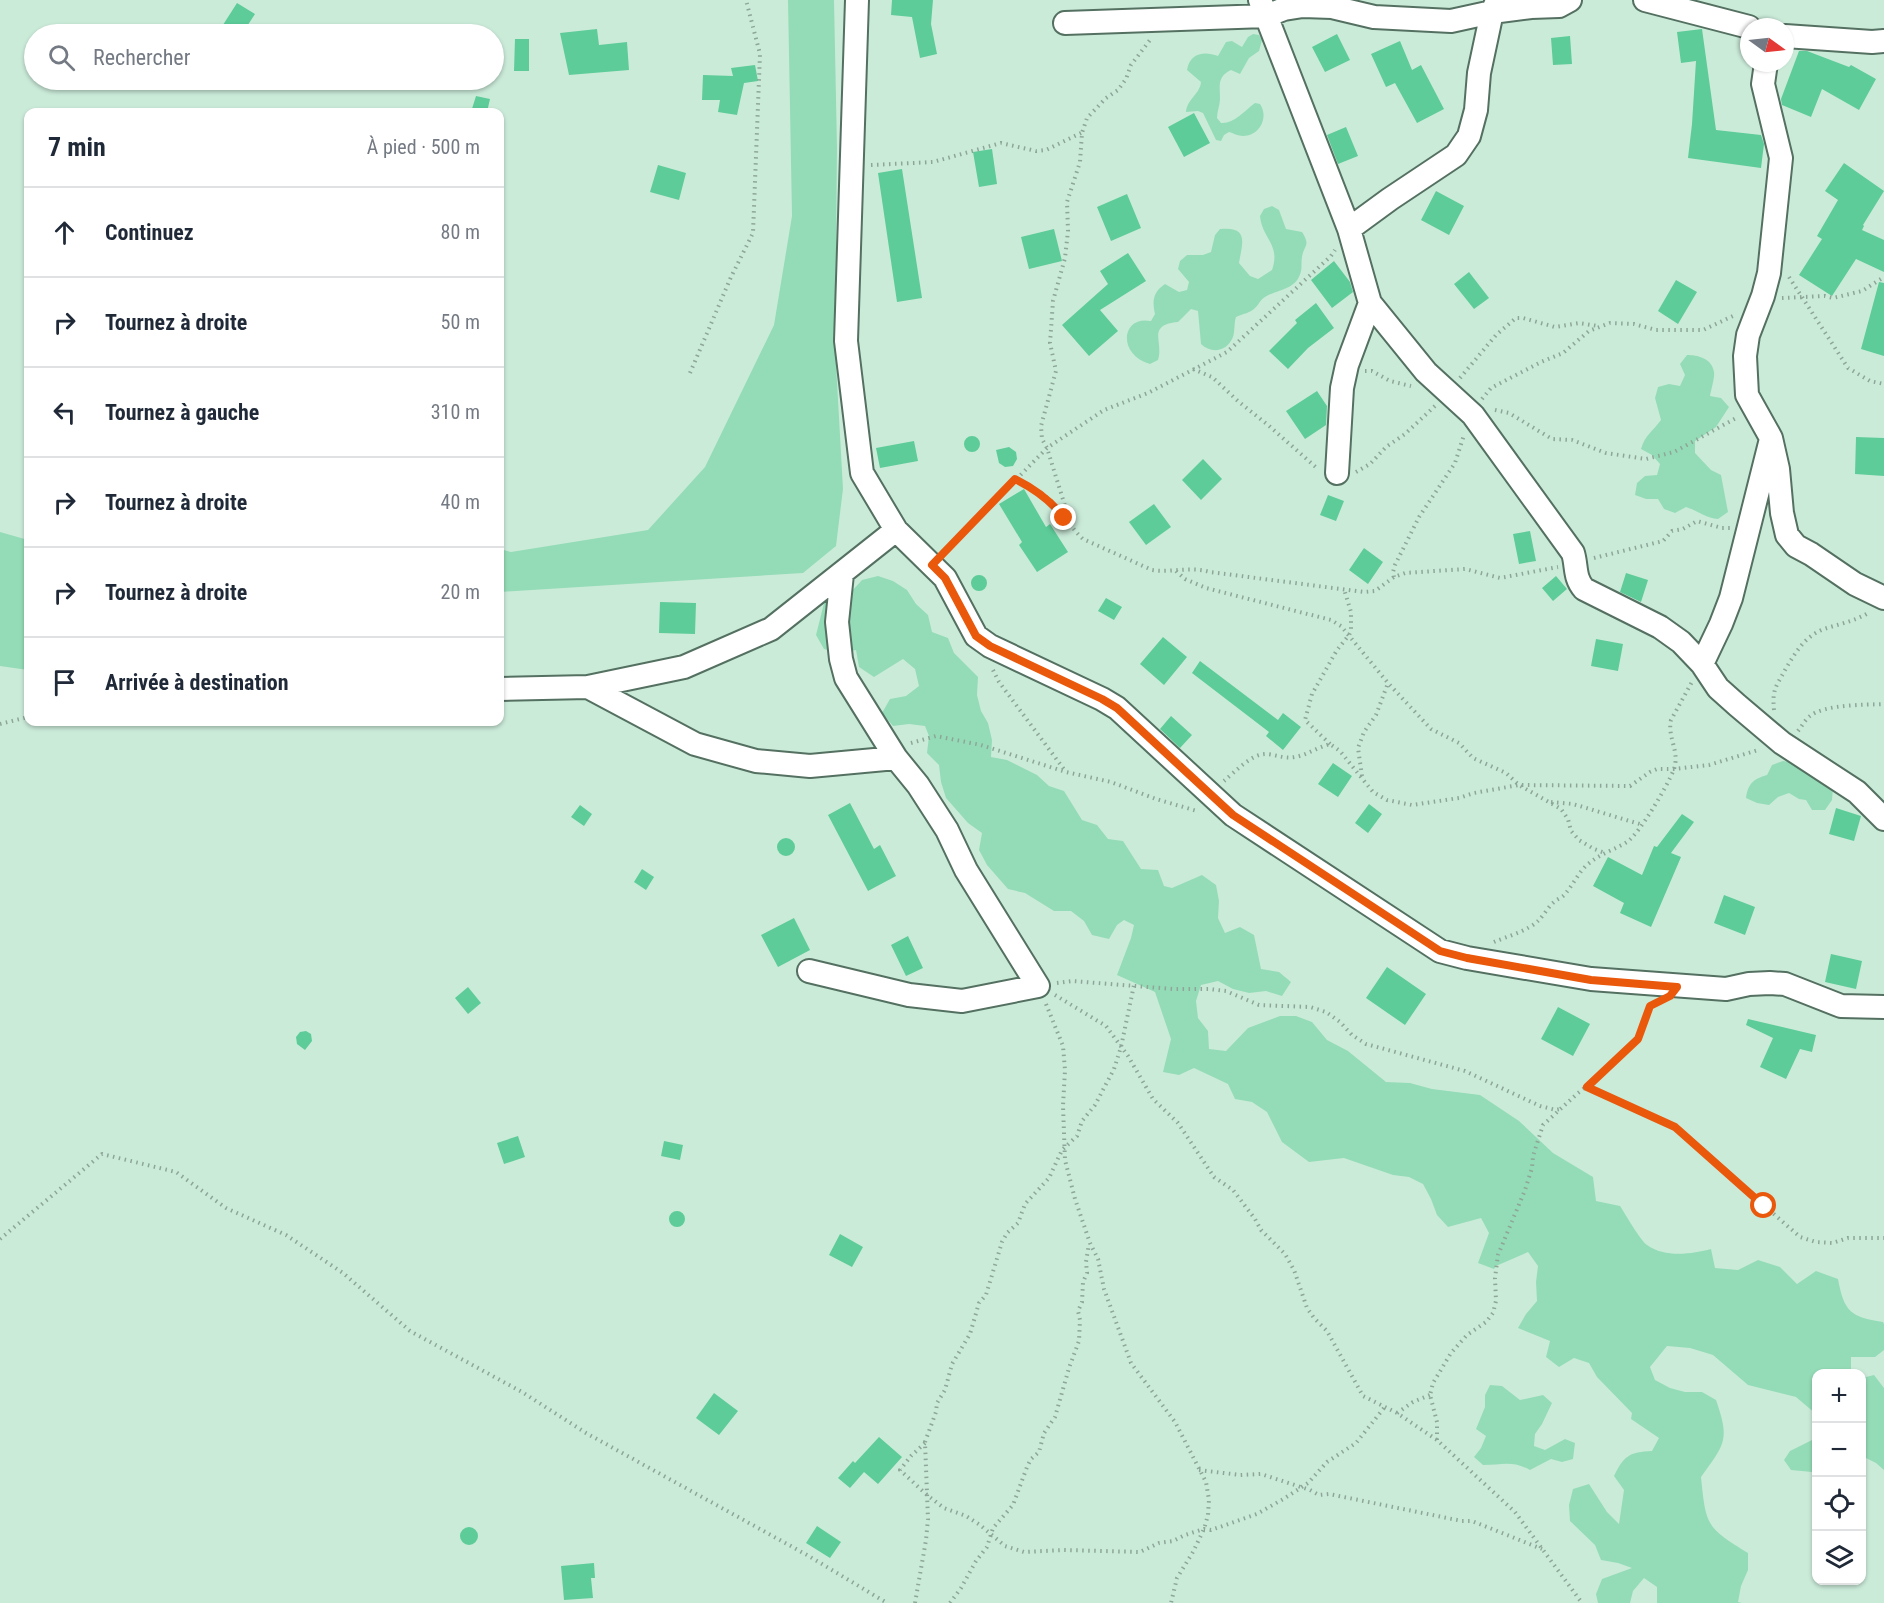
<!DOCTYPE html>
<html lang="fr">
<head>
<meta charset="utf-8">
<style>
  :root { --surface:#fff; --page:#f2f2f3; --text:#1f2937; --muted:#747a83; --line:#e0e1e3 }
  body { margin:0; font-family:"Roboto Condensed",sans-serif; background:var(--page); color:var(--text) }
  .controls { position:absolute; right:18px; bottom:18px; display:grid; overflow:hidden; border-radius:12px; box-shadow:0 2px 4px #0004 }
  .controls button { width:54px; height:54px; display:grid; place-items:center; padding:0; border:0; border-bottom:2px solid var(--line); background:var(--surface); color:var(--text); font:30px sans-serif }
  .compass { position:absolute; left:1740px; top:18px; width:54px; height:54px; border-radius:50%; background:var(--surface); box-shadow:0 2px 4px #0004; rotate:105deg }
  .stop { position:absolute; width:18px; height:18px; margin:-14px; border:4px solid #ea580c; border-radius:50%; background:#fff }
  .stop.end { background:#ea580c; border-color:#fff; box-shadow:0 2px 6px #0008 }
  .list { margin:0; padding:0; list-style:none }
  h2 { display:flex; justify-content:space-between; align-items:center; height:78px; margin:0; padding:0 24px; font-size:26px }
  h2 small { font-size:20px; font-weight:400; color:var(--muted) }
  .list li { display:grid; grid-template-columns:39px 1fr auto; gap:18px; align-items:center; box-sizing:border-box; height:90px; padding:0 24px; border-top:2px solid var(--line) }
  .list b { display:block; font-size:22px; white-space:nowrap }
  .list em { font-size:20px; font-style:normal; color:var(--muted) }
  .icon { flex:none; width:33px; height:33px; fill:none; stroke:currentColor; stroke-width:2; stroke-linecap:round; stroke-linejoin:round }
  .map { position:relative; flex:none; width:1884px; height:1603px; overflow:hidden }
  .search { position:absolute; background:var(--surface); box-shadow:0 2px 4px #0004; left:24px; top:24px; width:480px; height:66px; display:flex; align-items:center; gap:15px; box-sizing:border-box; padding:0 21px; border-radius:33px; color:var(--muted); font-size:22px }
  .panel { position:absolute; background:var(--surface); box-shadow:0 2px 4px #0004; left:24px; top:108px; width:480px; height:618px; border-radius:12px }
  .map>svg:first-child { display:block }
</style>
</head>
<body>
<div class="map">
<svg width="1884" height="1603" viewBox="0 0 1884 1603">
  <rect width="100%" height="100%" fill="#cbebd9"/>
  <!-- green -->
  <path fill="#94dcb7" d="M788,0H834L837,148L835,346L843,489L836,546L803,573L500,592V549L511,552L648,530L705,467L774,325L792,216Z
    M1253,34L1259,35L1262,40L1259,51L1249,58L1240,74L1231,70C1217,77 1220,85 1220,99C1220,105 1217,111 1217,118L1221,123C1234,124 1244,111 1255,103L1260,104C1269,117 1260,136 1243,136C1238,136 1233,133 1229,132L1224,135L1221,141L1216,140L1203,113L1198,111L1186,112C1187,99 1200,94 1201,82L1187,70C1190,53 1204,51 1218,56L1226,42L1232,41L1242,47L1248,37Z
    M1272,206L1279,210L1286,229L1302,232C1311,246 1304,245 1302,257C1301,262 1302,267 1301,271C1297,290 1278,289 1265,297C1260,300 1260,303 1256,307C1251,313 1242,314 1236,317C1234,323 1235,331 1233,337C1227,352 1211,354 1201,344L1198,311L1191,309L1178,322C1146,325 1164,342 1158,360L1150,364C1117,355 1121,315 1151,321L1155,314C1152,301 1153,292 1165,284L1179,292L1187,290L1189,282L1178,269L1180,261L1187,255H1203L1211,252L1215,235L1220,229C1250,226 1242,244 1239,263L1250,276L1258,279L1272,270C1281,244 1262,239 1260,216L1264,209Z
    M1687,355C1697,355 1712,358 1714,372C1715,377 1711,390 1710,396L1721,398L1729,407L1716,427L1695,441V453L1711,470L1721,475L1728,512L1718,519C1706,518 1698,511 1686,507L1675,513L1664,509L1658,499H1646L1635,495L1637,483L1645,476L1657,475L1660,464L1652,455L1641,449C1645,435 1653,431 1661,420L1655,398L1658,387L1669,384L1680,386L1685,375L1680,364Z
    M0,532L28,540V670L0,666Z
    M878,576L893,581L907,590L916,604L928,615L932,632L948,638L954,653L978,677L977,695L981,711L988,723L992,740L991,757L1007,760L1037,775L1049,786L1064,791L1082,820L1097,825L1108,839L1123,841L1141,869L1158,870L1164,886L1172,888L1202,875L1216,885L1219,901L1218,918L1225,933L1240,927L1254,935L1261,969L1279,972L1291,982L1282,996L1266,991L1249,993L1233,989L1218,981L1201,985L1196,1001L1198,1018L1208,1031L1209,1049L1226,1051L1248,1028L1280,1016H1296L1312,1022L1327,1040L1348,1051L1386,1082L1410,1083L1432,1089L1480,1095L1519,1121L1553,1153L1593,1177L1596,1201L1620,1206C1626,1215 1640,1240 1647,1245C1665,1258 1692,1254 1711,1249L1715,1268L1738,1270L1758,1260L1780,1267L1797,1284L1816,1271L1838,1279C1844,1311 1850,1317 1883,1322L1884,1324V1350L1875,1357H1851V1373L1816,1374V1414L1796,1397L1748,1385L1713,1355L1690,1348L1667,1346L1650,1367L1655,1380L1670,1388L1685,1392H1702L1716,1400C1730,1440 1725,1444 1701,1477C1706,1526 1706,1527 1748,1553V1570L1741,1586L1738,1602L1742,1603H1657V1587L1644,1578L1633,1591L1630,1603H1598L1596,1594L1602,1579L1632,1568L1618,1563L1601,1560L1595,1545L1570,1521L1569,1505L1573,1489L1589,1484L1607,1512L1619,1524L1624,1490L1614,1476C1624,1456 1629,1452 1652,1451L1659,1438L1631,1419L1632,1413L1597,1377L1589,1363L1574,1358L1559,1367L1546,1357L1550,1341L1518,1328L1526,1314L1537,1301L1536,1282L1538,1266L1528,1252L1496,1266L1494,1269L1478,1263L1489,1233L1481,1218L1448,1227L1437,1215L1431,1199L1423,1184L1409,1177L1393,1175L1344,1158L1309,1162L1282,1142L1267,1112L1252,1102L1235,1099L1228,1084L1194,1068L1179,1075L1163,1072L1171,1039L1155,992L1117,975L1131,938L1134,925L1124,920L1117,925L1109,939L1092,935L1084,921L1071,911H1054L1025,893L1008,889L987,865L979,850L982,833L968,823L946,798L941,782L939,765L927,753L929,736L925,726L909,724L893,726L882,713L890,699L906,696L919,686L915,669L903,659L874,677L859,667L856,650L839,653L824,649L816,635L824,603L835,592H851L862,580Z
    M1783,761L1795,763L1833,788L1832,800L1825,810H1812L1806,800L1799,799L1789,793L1778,797L1769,805L1757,803L1746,798C1748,784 1753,779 1767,775L1772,765Z
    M1874,1375L1884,1388V1470L1876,1463L1862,1456V1378Z
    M1490,1385L1502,1386L1520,1400L1543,1395L1552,1403L1542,1424L1535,1434L1534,1446L1545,1450L1565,1439L1575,1443L1573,1459L1562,1462L1551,1459L1530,1470C1512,1460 1502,1465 1483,1465L1474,1457L1481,1448L1486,1436L1476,1429L1485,1407V1395Z
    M1812,1440L1816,1441V1469L1812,1472L1791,1470L1784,1460L1790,1451Z"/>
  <!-- building -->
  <path fill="#5dcc99" d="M892,0H933L931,24L937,54L920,58L912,17L891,15Z
    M237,3L255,14L242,34H231L221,28Z
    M597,29L599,45L627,42L629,70L569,75L560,33Z
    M1702,29L1716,130L1761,135L1764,144L1761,168L1688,158L1692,124L1696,61L1681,63L1677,32Z
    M1337,34L1350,60L1325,72L1312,47Z
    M1570,36L1572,64L1553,65L1551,38Z
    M515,39H529V71H514Z
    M1400,41L1412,70L1421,65L1444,109L1417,123L1395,83L1386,87L1371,54Z
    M1799,51H1807L1849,67L1851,65L1876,79L1859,110L1822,89L1811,117L1782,105L1781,99Z
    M755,65L758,81L744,83L737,115L718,112L720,100H702L703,75L733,76L731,68Z
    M476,96L490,99L487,112H471Z
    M1194,113L1210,143L1184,157L1168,127Z
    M1346,127L1358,156L1338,164L1327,135Z
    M992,149L997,184L979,187L973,152Z
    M1844,163L1884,191L1863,225L1864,226L1862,230L1884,240V272L1856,259L1832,296L1799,275L1822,239L1817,236L1838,200L1825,191Z
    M658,165L686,173L679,200L650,192Z
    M902,169L922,298L897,302L878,173Z
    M1436,191L1464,206L1449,235L1421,220Z
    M1127,194L1141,228L1111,241L1097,207Z
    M1054,229L1062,261L1029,269L1021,237Z
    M1128,253L1146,281L1100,310L1118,331L1089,356L1062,325L1108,284L1100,271Z
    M1334,261L1350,282L1353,292L1332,308L1311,280Z
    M1469,272L1489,298L1474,309L1454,284Z
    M1676,280L1697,292L1678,324L1658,311Z
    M1879,282L1884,283V356L1861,349Z
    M1316,303L1334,328L1308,348L1288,369L1269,351L1297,323L1295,320Z
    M1317,391L1327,406L1326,425L1305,439L1286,411Z
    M964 444a8 8 0 1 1 16 0a8 8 0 1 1-16 0Z
    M1856,437L1884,438V476L1855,474Z
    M914,441L918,461L880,468L876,448Z
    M1009,447L1016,452L1017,459L1013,466L1005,467L999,463L996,450Z
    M1203,459L1222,479L1201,500L1182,480Z
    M1024,489L1046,527L1050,524L1068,552L1037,572L1019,545L1022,542L999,504Z
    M1328,495L1344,501L1336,521L1320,515Z
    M1154,504L1171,527L1146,545L1129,522Z
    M1530,531L1536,561L1519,564L1513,534Z
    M1364,548L1383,562L1368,584L1349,570Z
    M1626,573L1648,580L1641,602L1620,592Z
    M971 583a8 8 0 1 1 16 0a8 8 0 1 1-16 0Z
    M1556,576L1567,589L1553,601L1542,588Z
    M1106,598L1122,607L1114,620L1098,611Z
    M660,602L696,603L695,634L659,633Z
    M1163,637L1187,657L1164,685L1140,664Z
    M1596,639L1623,644L1618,671L1591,666Z
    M1200,661L1278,720L1283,713L1301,727L1283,750L1266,736L1269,732L1192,673Z
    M1171,716L1192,735L1180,748L1160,729Z
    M1333,763L1352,776L1338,797L1318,784Z
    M850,803L874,849L880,845L896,876L868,891L828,815Z
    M1369,804L1382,814L1368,833L1355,823Z
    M580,805L592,814L584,826L571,817Z
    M1836,808L1861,816L1854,841L1829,834Z
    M1682,814L1694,822L1671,853L1681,857L1651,927L1620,913L1624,903L1593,886L1608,857L1642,875L1654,846L1657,847Z
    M777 847a9 9 0 1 1 18 0a9 9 0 1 1-18 0Z
    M642,869L654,877L646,890L634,882Z
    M1724,895L1755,907L1745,935L1714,923Z
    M794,918L810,950L778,967L761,935Z
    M908,936L923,968L906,976L891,945Z
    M1831,954L1862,961L1856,989L1825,982Z
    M1387,967L1426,994L1405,1025L1366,998Z
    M468,987L481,1003L468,1014L455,998Z
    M1558,1007L1590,1024L1573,1056L1541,1039Z
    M1748,1019L1816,1035L1812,1052L1800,1049L1786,1079L1760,1067L1773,1038L1746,1025Z
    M306,1031L311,1034L312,1041L305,1050L297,1044L296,1037L300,1032Z
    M518,1136L525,1157L504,1164L497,1143Z
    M664,1141L683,1145L680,1160L661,1156Z
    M669 1219a8 8 0 1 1 16 0a8 8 0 1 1-16 0Z
    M840,1234L863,1247L852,1267L829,1255Z
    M714,1393L738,1411L719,1435L696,1418Z
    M879,1437L902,1457L878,1484L864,1472L850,1488L838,1478L853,1461L857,1465L855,1463Z
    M817,1526L841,1542L830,1558L806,1543Z
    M460 1536a9 9 0 1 1 18 0a9 9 0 1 1-18 0Z
    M594,1563L595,1578H591L593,1598L564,1600L561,1566Z"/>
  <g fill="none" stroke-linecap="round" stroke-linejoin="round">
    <defs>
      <path id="minor" d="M857,0L846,341L862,473L896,530L945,578L976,636L990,646L1102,699L1117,708L1233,815L1440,951L1467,958L1591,979L1726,989L1749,984L1770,983L1785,984L1841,1006L1884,1007
        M1260,0L1349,229L1370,303L1347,365L1342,388L1337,473
        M1645,0L1749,27
        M1065,23L1266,16L1284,9L1303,6L1332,7L1374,17L1451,21L1492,12L1531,7L1559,6L1570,0
        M1785,36L1872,42L1884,41
        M1766,63L1763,84L1781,158L1769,273L1763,296L1748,335L1745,356L1747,395L1771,438L1778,469L1782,513L1787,535L1796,546L1811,554L1855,584L1884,598
        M1349,229L1390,199L1456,155L1469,136L1476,110L1479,73L1492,12L1497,1
        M1370,303L1426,372L1473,415L1573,553C1577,566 1574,578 1584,589L1660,627L1681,642L1702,664L1718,688L1737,705L1782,743L1857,792L1884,819
        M1702,664L1721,624L1731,598L1770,443
        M588,687L695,744L756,761L810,766L896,758
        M500,689L588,687L684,667L771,629L896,530
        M809,971L909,995L962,1001L1038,986L966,870L947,830L918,785L896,758L846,678L841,659L837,622L842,574"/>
    </defs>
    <!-- minor casing -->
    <use href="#minor" stroke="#547061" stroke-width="26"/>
    <!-- path -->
    <path stroke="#8da698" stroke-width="4" stroke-dasharray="1.5 4.5" stroke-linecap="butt" d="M871,165L933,162L1001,143L1036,151L1046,150L1081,133
      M1789,277L1848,368L1870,381L1884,384
      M1782,298L1825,296L1833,298L1862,291L1884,277
      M1193,369L1212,377L1239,402L1268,425L1318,469
      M1365,371H1372L1390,381L1411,386
      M690,373L731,277L753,233L760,54L746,0
      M1460,378L1496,335L1516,318H1523L1555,327L1579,323L1598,326
      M1482,399L1491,388L1541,362L1563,353L1589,331L1610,323L1634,324L1656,330H1703L1733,316
      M1495,410L1509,413L1552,439L1572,440L1606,453L1646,459L1674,452L1738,417
      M1356,472L1370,464L1386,447L1405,434L1435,406
      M1015,479C1029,486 1044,493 1055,505C1065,516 1072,529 1083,539L1152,570C1172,573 1190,566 1210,572L1364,592L1375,591L1394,577L1405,573L1465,569L1500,578L1558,567
      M1070,522L1047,448L1042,439L1041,426L1056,371L1050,343L1053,301L1065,258L1068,231L1067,202L1080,162L1082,133L1087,118L1106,98L1118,90L1126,79L1131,65L1150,40
      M945,552L1047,448L1104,410L1148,393L1227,352L1331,256L1335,250
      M1594,558L1663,541L1672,531L1683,529L1697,521L1722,528H1730
      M1176,571L1185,579L1206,588L1331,620L1341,626L1388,683L1431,729L1459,743L1473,758L1506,773L1519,785L1561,809L1568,819L1571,831L1579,840L1594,849L1605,853
      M1394,577L1393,572L1395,565L1419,517L1455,463L1464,435
      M993,670L999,682L1066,772
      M1774,710C1772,689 1776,687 1785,670C1795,653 1805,636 1824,629C1839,624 1855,621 1868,613
      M0,724L28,717
      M1798,731C1802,726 1805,720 1810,716C1825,704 1865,705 1884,704
      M911,743L936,736L981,745L1066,772L1111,782L1156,799L1197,811
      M1330,744L1305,720L1312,694L1337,650L1349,635L1351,631V612L1344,589
      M1362,776L1358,748L1364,732L1376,715L1388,683
      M1224,781C1235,772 1252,753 1267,754C1277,755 1285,759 1295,757C1307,755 1318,747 1330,744L1340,751L1373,792L1387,800L1412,805L1459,798L1474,793L1519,785L1630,786L1650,772L1657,769H1674L1709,765L1758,750
      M1551,802L1573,804L1643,825
      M1494,942C1508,936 1528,931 1539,920C1544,915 1548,907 1554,902C1557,899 1562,898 1565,894C1573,885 1578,873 1587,865C1599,854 1614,850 1627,842C1640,833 1668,785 1674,769C1680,751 1667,737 1671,720L1692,682
      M1057,983L1072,981L1173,989H1209L1226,991L1259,1005L1310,1007L1326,1012L1340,1022L1352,1035L1366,1044L1465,1071L1540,1106L1556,1110L1560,1109
      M1055,995L1106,1026L1128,1056L1153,1099L1178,1123L1214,1177L1233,1190L1255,1219L1261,1230L1285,1254L1294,1270L1307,1308L1314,1318L1327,1331L1363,1396L1397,1413L1437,1440L1515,1512L1582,1603
      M1046,1004L1063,1046L1065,1070L1063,1106L1065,1160L1075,1199L1090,1243L1098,1259L1104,1289L1131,1363L1175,1422L1206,1482L1209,1500L1208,1515L1204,1529L1193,1552L1177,1578L1171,1603
      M1587,1087L1675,1127L1800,1237L1816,1242L1832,1243L1848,1238H1884
      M0,1239L102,1154L176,1172L226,1208L286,1235L343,1273L410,1331L522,1392L586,1433L807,1555L887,1603
      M1397,1413L1413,1402L1430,1395
      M1437,1440V1422L1430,1395L1433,1383L1451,1353L1467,1335L1486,1322L1493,1313L1496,1301L1495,1278L1498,1255L1525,1190L1532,1168L1533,1156L1543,1125L1578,1093L1605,1072L1638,1039L1650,1006L1653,1004
      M925,1443L911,1456L900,1470L927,1495L944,1508L966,1516L980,1525L1005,1546L1024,1552L1064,1550L1140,1552L1159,1543L1173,1541L1185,1535L1204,1529L1211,1530L1257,1514L1285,1498L1308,1483L1327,1462L1356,1443L1384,1408
      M1199,1470L1240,1475L1261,1474L1310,1490L1319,1495L1329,1494L1462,1521H1472L1542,1549
      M915,1603L926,1540L928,1519L925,1442L936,1412L937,1403L945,1390L952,1364L970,1334L979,1303L986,1295L1002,1242L1007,1233L1018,1223L1025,1204L1049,1178L1062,1150L1077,1136L1082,1121L1095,1105L1114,1069L1121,1047L1134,985
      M950,1603L961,1588L976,1561L987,1547L993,1528L1013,1505L1027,1467L1031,1459L1039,1452L1044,1433L1055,1417L1069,1368L1079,1341L1080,1320L1078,1311L1082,1302L1083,1282L1087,1273L1086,1262L1089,1244"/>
    <!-- minor -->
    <use href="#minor" stroke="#fff" stroke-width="22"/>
  </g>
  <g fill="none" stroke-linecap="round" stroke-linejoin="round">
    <!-- route -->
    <path stroke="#ea580c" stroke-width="8" d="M1064,518C1051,500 1035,489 1015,479L932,565L945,578L976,636L990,646L1102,699L1117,708L1233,815L1440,951L1467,958L1591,980L1677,987L1670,996L1650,1006L1638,1039L1587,1087L1675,1127L1764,1206"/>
  </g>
</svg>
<div class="controls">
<button>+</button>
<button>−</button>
<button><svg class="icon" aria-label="locate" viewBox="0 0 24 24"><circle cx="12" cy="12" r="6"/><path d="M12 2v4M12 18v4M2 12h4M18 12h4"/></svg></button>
<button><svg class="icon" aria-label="layers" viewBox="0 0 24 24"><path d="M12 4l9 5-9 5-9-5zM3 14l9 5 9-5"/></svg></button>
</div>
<svg class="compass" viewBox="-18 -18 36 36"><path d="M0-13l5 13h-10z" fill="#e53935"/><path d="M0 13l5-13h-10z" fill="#747a83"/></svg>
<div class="stop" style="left:1764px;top:1206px"></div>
<div class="stop end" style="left:1064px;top:518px"></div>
<div class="search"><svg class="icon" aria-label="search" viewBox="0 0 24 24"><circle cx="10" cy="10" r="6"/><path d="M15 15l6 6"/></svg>Rechercher</div>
<section class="panel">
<h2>7 min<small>À pied · 500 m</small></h2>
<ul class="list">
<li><svg class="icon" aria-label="ahead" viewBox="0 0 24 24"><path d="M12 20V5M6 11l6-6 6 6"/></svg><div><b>Continuez</b></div><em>80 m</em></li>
<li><svg class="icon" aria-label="right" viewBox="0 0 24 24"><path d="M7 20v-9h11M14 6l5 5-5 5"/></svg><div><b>Tournez à droite</b></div><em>50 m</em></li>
<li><svg class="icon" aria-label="left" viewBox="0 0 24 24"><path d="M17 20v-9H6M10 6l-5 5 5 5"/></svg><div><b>Tournez à gauche</b></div><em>310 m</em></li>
<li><svg class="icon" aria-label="right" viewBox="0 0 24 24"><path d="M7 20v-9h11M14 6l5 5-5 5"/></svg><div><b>Tournez à droite</b></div><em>40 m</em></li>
<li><svg class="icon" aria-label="right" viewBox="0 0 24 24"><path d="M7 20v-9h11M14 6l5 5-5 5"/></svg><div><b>Tournez à droite</b></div><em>20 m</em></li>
<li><svg class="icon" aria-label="arrive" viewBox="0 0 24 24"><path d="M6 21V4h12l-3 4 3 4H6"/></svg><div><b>Arrivée à destination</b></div></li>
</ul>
</section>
</div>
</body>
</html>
